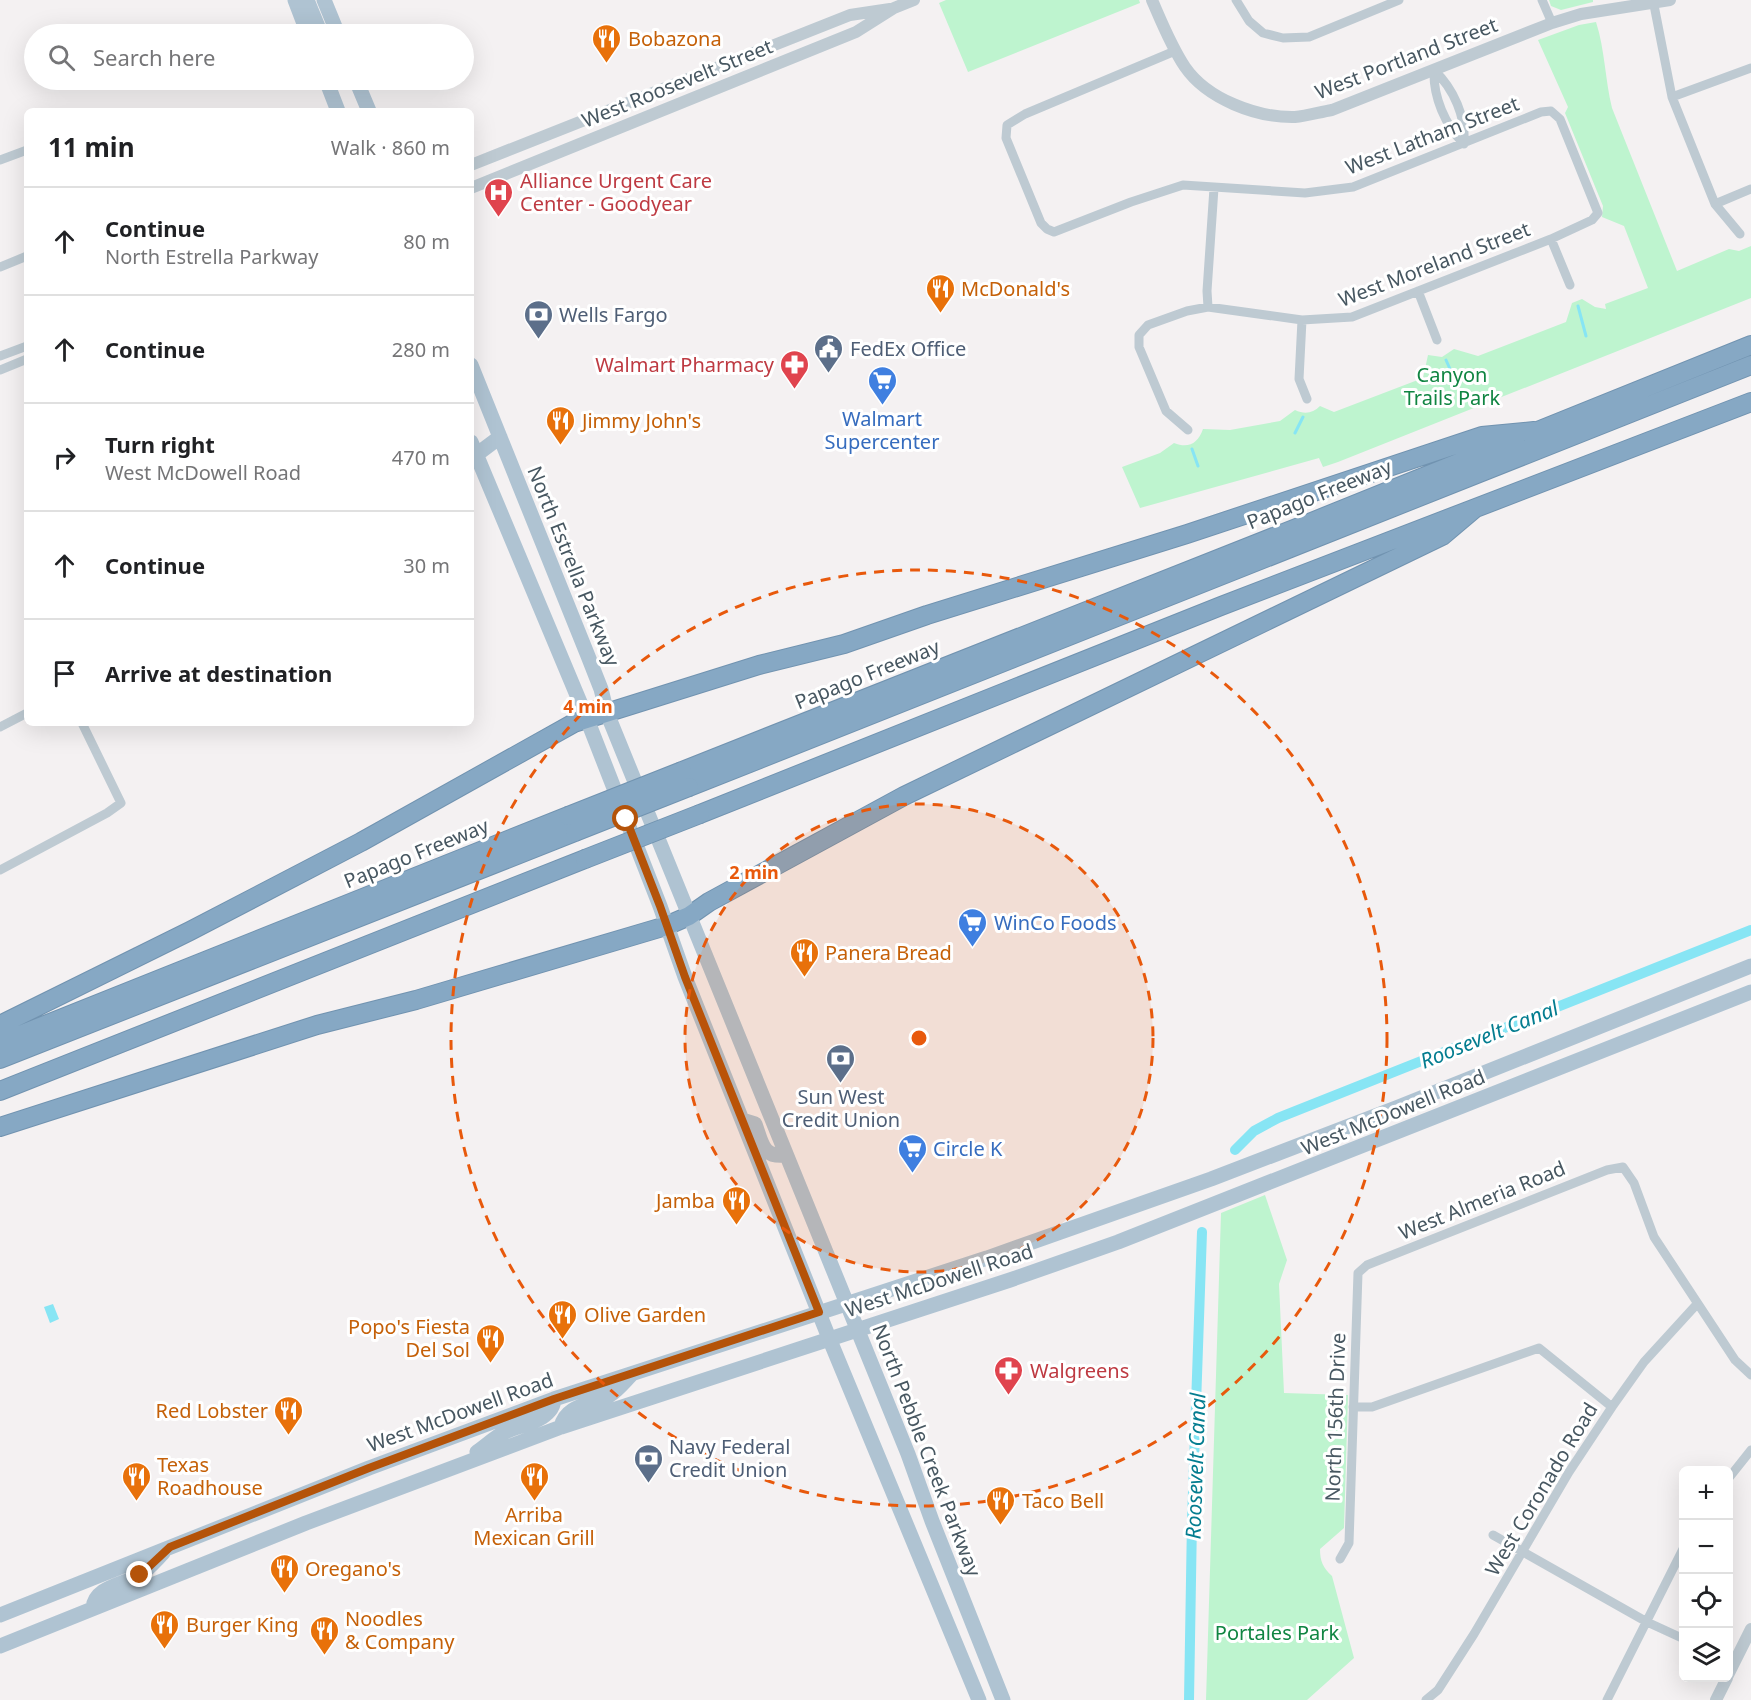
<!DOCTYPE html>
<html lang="en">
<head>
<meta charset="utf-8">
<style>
  :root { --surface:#fff; --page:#f6f6f6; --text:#202124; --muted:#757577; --line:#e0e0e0 }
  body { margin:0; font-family:"Noto Sans",sans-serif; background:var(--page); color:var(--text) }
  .controls { position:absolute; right:18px; bottom:18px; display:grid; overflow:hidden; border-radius:9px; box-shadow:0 6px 24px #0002 }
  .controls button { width:54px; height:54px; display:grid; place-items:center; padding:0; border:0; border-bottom:2px solid var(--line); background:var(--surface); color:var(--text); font:30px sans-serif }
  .stop { position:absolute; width:18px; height:18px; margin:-14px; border:4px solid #b45309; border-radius:50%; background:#fff }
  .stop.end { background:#b45309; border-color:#fff; box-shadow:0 2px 6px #0008 }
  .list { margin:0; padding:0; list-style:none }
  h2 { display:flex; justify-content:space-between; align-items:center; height:78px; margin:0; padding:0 24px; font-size:26px }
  h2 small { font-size:20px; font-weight:400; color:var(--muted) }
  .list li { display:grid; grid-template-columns:39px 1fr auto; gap:18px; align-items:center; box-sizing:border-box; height:108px; padding:0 24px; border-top:2px solid var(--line) }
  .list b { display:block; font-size:22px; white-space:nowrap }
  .list p { margin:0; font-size:20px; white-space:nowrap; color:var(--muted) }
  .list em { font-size:20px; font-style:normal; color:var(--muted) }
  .icon { flex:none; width:33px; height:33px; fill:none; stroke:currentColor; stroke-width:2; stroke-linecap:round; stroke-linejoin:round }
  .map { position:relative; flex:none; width:1751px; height:1700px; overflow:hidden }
  .search { position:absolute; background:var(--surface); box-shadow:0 6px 24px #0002; left:24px; top:24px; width:450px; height:66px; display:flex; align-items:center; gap:15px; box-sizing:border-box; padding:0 21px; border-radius:33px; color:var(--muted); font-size:22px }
  .panel { position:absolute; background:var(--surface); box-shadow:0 6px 24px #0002; left:24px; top:108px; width:450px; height:618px; border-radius:9px }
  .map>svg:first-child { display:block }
</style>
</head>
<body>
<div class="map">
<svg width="1751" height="1700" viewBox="0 0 1751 1700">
  <rect width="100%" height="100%" fill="#f4f1f2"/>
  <!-- green -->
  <path fill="#bef4cf" d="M946,0H1139L1140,3L968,72L939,3Z
    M1549,0H1593V2L1561,10L1551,6Z
    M1596,22C1605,50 1605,80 1612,108L1677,271L1729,249L1739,251L1751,246V298L1338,462L1323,467L1319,458L1140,508L1122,467L1160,453L1174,443C1189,449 1198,443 1203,429L1230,430L1280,421L1295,410C1305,415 1313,413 1320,406L1334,412L1423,378L1428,355L1442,357L1454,349L1478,356L1566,322L1572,303L1582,299L1595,307L1606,309L1605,304L1648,288L1624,226L1602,217L1603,206L1565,113L1568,107L1538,40L1579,25Z
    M1265,1195L1287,1260L1279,1284L1284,1393L1348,1395L1344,1528L1320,1549C1320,1561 1323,1568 1332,1576L1354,1658L1307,1700H1206L1221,1213Z"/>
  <!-- water -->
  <path fill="#87e5f4" d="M53,1304L59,1319L50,1323L44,1307Z"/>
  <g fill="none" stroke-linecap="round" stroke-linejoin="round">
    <!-- stream -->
    <path stroke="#87e5f4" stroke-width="3" d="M1578,306L1586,336
      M1446,360L1454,378
      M1295,433L1303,417
      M1192,449L1198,466"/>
    <!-- canal -->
    <path stroke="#87e5f4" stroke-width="10" d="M1235,1150L1254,1131L1278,1118L1751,930
      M1189,1700L1192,1520L1202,1232"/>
    <defs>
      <path id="motorway" d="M682,771L1314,521L1751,345
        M689,787L1751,365
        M700,814L1221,606L1751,402
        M0,1025L190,931L361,842L574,723L759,665L844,644L927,615L1187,534L1482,436L1534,431
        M0,1043L568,816
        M0,1059L575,832
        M0,1091L585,859
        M0,1127L317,1025L416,1000L666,926L689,916L709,902L904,796L1442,536L1474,509"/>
    </defs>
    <!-- motorway casing -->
    <use href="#motorway" stroke="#7193b0" stroke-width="20"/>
    <!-- minor -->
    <path stroke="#becad2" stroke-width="9" d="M1236,0L1249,21L1263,33L1283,38L1309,37L1399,0
      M1542,0L1552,23
      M1653,0L1672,97L1715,204L1740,234
      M1175,51L1025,114L1007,125L1006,138L1041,223L1047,229L1054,232L1131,202L1183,185L1305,193L1353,187L1541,112L1551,111L1560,119L1598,213L1592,220L1551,239L1352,317L1302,320L1208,307L1187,311L1148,325L1139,335V347L1166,411L1188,430
      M1434,70C1454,89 1466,117 1464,144
      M1434,70C1433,97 1445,125 1464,144
      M1672,97L1751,68
      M0,160L27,150
      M1715,204L1751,189
      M1551,239L1570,285
      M0,267L27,256
      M1418,291L1437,340
      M1208,307L1207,291L1214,188
      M1302,320L1299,379L1307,399
      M0,356L27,346
      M0,370L27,359
      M0,727L27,713
      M0,870L107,813L121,803L82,723
      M1353,1407H1372L1539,1348L1612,1407
      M1728,1479L1751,1450
      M1493,1535L1647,1622L1684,1639
      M1340,1559L1349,1543L1358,1273L1367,1265L1607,1170L1623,1167L1634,1183L1654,1237L1735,1360L1751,1375
      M1426,1700L1438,1690L1474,1634L1569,1472L1612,1407L1644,1362L1697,1304
      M1607,1700L1684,1547"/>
    <!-- tertiary -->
    <path stroke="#becad2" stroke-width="12" d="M1152,0C1162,23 1171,46 1185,67C1207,99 1257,118 1295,117C1307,116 1320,112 1332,110L1552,23L1581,14L1670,0
      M471,165L850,15L890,9
      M471,188L856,32L894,8L914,0
      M1728,1675L1751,1629
      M1716,1700L1727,1678"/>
    <!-- primary -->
    <path stroke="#afc3d2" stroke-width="15" d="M295,0L308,34
      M307,0L321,34
      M324,0L338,34
      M326,80L338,111
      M356,80L369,111
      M471,365L588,656L601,689L607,713L908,1454L932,1521L1003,1700
      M471,442L587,719L660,906L685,977L829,1338L979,1700
      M476,455L500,437
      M742,1120L755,1124C762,1143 762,1158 786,1155
      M561,1427C566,1404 593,1405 610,1395C618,1390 625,1381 631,1375
      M477,1452C486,1446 495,1437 505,1432C521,1424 553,1421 554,1399
      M93,1608C95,1587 122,1585 138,1576C147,1571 156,1560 163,1553
      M0,1615L369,1468L554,1399L987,1258L1211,1179L1396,1108L1751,966
      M0,1646L306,1523L561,1427L1010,1280L1118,1242L1751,992"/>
    <!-- motorway -->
    <use href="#motorway" stroke="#86a8c4" stroke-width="18"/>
    <defs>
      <path id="motorway-bridge" d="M568,816L682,771
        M575,832L689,787
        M585,859L700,814"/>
    </defs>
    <!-- motorway-bridge casing -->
    <use href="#motorway-bridge" stroke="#7193b0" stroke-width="20" stroke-linecap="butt"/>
    <!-- motorway-bridge -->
    <use href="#motorway-bridge" stroke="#86a8c4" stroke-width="18"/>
  </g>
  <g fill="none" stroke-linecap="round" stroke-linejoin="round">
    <!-- route -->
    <path stroke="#b45309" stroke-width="8" d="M140,1575L170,1547L369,1468L554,1399L819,1312L685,977L660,906L626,819"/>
  </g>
  <!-- distance rings -->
  <circle cx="919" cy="1038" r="234" fill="#e8590c" fill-opacity=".12"/>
  <g fill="none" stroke="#e8590c" stroke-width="3" stroke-dasharray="10 8">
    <circle cx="919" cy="1038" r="234"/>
    <circle cx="919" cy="1038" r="468"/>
  </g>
  <!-- icons -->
  <defs>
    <symbol id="restaurant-pin" viewBox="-11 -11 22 30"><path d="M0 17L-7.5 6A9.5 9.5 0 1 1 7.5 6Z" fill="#e8710a" stroke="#fff"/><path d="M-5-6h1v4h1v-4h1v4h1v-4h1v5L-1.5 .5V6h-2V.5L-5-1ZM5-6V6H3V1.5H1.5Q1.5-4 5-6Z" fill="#fff"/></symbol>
    <symbol id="hospital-pin" viewBox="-11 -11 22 30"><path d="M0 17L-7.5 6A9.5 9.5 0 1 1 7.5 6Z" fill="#e0444e" stroke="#fff"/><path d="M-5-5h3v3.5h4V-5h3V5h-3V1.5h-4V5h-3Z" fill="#fff"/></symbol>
    <symbol id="bank-pin" viewBox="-11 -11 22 30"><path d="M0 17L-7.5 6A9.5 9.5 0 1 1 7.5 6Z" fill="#5c6f8a" stroke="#fff"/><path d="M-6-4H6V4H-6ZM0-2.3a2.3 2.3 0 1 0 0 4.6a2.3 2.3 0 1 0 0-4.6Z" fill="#fff"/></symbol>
    <symbol id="civic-pin" viewBox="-11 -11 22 30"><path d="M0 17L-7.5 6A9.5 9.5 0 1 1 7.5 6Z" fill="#5c6f8a" stroke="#fff"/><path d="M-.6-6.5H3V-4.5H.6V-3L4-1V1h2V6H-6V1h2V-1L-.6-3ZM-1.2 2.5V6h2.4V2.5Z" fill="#fff"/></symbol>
    <symbol id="pharmacy-pin" viewBox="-11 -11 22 30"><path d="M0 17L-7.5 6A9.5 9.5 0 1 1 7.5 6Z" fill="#e0444e" stroke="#fff"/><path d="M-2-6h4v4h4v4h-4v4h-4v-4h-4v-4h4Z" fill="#fff"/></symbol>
    <symbol id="supermarket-pin" viewBox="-11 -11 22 30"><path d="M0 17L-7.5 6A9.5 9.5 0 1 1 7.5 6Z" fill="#3f7fe0" stroke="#fff"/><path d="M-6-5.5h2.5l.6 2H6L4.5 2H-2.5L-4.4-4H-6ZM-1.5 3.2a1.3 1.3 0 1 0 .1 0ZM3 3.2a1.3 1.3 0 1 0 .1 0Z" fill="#fff"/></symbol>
  </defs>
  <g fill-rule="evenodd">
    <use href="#restaurant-pin" x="590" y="22" width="33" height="45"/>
    <use href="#hospital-pin" x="482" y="176" width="33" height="45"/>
    <use href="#restaurant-pin" x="924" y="272" width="33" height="45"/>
    <use href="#bank-pin" x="522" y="298" width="33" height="45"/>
    <use href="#civic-pin" x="812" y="332" width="33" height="45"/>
    <use href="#pharmacy-pin" x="778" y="348" width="33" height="45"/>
    <use href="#supermarket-pin" x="866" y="364" width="33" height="45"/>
    <use href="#restaurant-pin" x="544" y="404" width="33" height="45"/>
    <use href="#supermarket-pin" x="956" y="906" width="33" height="45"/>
    <use href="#restaurant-pin" x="788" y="936" width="33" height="45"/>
    <use href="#bank-pin" x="824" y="1042" width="33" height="45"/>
    <use href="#supermarket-pin" x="896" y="1132" width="33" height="45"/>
    <use href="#restaurant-pin" x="720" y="1184" width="33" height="45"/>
    <use href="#restaurant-pin" x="546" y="1298" width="33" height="45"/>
    <use href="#restaurant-pin" x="474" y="1322" width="33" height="45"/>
    <use href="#pharmacy-pin" x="992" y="1354" width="33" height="45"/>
    <use href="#restaurant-pin" x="272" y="1394" width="33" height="45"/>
    <use href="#bank-pin" x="632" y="1442" width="33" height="45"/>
    <use href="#restaurant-pin" x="120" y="1460" width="33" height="45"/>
    <use href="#restaurant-pin" x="518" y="1460" width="33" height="45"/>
    <use href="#restaurant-pin" x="984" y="1484" width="33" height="45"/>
    <use href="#restaurant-pin" x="268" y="1552" width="33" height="45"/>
    <use href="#restaurant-pin" x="148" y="1608" width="33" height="45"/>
    <use href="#restaurant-pin" x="308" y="1614" width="33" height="45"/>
  </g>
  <g text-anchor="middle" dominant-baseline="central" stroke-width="6" stroke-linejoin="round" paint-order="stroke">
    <!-- food labels -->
    <g font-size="20" fill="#c56008" stroke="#fff" text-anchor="start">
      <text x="628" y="38">Bobazona</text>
      <text x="961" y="288">McDonald's</text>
      <text x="582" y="420">Jimmy John's</text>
      <text x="825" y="952">Panera Bread</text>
      <text x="715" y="1200" text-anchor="end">Jamba</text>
      <text x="584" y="1314">Olive Garden</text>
      <text x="470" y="1326" text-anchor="end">Popo's Fiesta<tspan x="470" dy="23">Del Sol</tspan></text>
      <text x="268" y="1410" text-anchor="end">Red Lobster</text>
      <text x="157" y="1464">Texas<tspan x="157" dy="23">Roadhouse</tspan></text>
      <text x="1022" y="1500">Taco Bell</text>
      <text x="534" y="1514" text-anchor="middle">Arriba<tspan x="534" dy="23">Mexican Grill</tspan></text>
      <text x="305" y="1568">Oregano's</text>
      <text x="345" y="1618">Noodles<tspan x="345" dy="23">&amp; Company</tspan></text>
      <text x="186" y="1624">Burger King</text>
    </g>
    <!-- street labels -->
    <g font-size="20" fill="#475761" stroke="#fff">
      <text transform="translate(1406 58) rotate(-21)">West Portland Street</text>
      <text transform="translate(677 83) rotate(-22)">West Roosevelt Street</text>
      <text transform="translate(1432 135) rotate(-21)">West Latham Street</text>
      <text transform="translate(1434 264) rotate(-21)">West Moreland Street</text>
      <text transform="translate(1319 494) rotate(-22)">Papago Freeway</text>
      <text transform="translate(574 566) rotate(68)">North Estrella Parkway</text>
      <text transform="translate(867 674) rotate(-22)">Papago Freeway</text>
      <text transform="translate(416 853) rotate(-22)">Papago Freeway</text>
      <text transform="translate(1393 1112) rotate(-22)">West McDowell Road</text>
      <text transform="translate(1482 1200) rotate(-22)">West Almeria Road</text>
      <text transform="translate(939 1280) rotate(-18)">West McDowell Road</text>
      <text transform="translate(460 1412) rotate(-20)">West McDowell Road</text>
      <text transform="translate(1335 1417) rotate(-88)">North 156th Drive</text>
      <text transform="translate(927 1450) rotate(69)">North Pebble Creek Parkway</text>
      <text transform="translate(1541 1489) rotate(-59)">West Coronado Road</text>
    </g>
    <!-- health labels -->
    <g font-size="20" fill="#be3a42" stroke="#fff" text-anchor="start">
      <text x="520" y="180">Alliance Urgent Care<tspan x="520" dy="23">Center - Goodyear</tspan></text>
      <text x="774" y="364" text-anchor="end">Walmart Pharmacy</text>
      <text x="1030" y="1370">Walgreens</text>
    </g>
    <!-- service labels -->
    <g font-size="20" fill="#4e5e75" stroke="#fff" text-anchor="start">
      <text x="559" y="314">Wells Fargo</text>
      <text x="850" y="348">FedEx Office</text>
      <text x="841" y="1096" text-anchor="middle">Sun West<tspan x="841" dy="23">Credit Union</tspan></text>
      <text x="669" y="1446">Navy Federal<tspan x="669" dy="23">Credit Union</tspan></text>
    </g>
    <!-- park labels -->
    <g font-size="20" fill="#108542" stroke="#fff">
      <text x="1452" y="374">Canyon<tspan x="1452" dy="23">Trails Park</tspan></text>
      <text x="1277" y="1632">Portales Park</text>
    </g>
    <!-- shop labels -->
    <g font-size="20" fill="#366cbe" stroke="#fff" text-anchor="start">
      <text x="882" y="418" text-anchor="middle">Walmart<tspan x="882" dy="23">Supercenter</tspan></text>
      <text x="994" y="922">WinCo Foods</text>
      <text x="933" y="1148">Circle K</text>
    </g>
    <!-- water labels -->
    <g font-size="21" font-style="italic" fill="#047d90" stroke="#fff">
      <text transform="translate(1489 1034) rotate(-22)">Roosevelt Canal</text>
      <text transform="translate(1195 1466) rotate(-88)">Roosevelt Canal</text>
    </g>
  </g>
  <circle cx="919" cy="1038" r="9" fill="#e8590c" stroke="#fff" stroke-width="3"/>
  <g font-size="18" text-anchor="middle" font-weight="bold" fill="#e8590c" stroke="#fff" stroke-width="6" stroke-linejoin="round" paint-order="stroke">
    <text x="588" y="713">4 min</text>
    <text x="754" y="879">2 min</text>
  </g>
</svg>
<div class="controls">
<button>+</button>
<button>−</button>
<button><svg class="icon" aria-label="locate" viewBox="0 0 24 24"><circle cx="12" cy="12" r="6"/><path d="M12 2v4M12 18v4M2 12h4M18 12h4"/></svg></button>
<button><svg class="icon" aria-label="layers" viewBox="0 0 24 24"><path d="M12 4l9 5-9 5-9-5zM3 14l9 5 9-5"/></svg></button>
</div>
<div class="stop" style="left:626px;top:819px"></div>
<div class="stop end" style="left:140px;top:1575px"></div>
<div class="search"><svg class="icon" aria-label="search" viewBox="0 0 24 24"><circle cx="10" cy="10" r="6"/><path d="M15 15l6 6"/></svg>Search here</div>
<section class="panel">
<h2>11 min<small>Walk · 860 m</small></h2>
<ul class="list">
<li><svg class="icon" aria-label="ahead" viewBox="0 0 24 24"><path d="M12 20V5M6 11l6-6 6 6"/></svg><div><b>Continue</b><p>North Estrella Parkway</p></div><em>80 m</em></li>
<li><svg class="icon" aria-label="ahead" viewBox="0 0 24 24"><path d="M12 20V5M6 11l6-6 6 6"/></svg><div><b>Continue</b></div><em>280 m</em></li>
<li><svg class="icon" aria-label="right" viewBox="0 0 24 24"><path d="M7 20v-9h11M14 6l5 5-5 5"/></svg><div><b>Turn right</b><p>West McDowell Road</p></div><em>470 m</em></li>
<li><svg class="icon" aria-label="ahead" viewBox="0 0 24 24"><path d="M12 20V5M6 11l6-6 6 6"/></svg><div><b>Continue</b></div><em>30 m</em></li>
<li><svg class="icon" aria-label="arrive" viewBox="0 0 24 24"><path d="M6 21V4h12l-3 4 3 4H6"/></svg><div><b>Arrive at destination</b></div></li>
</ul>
</section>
</div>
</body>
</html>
